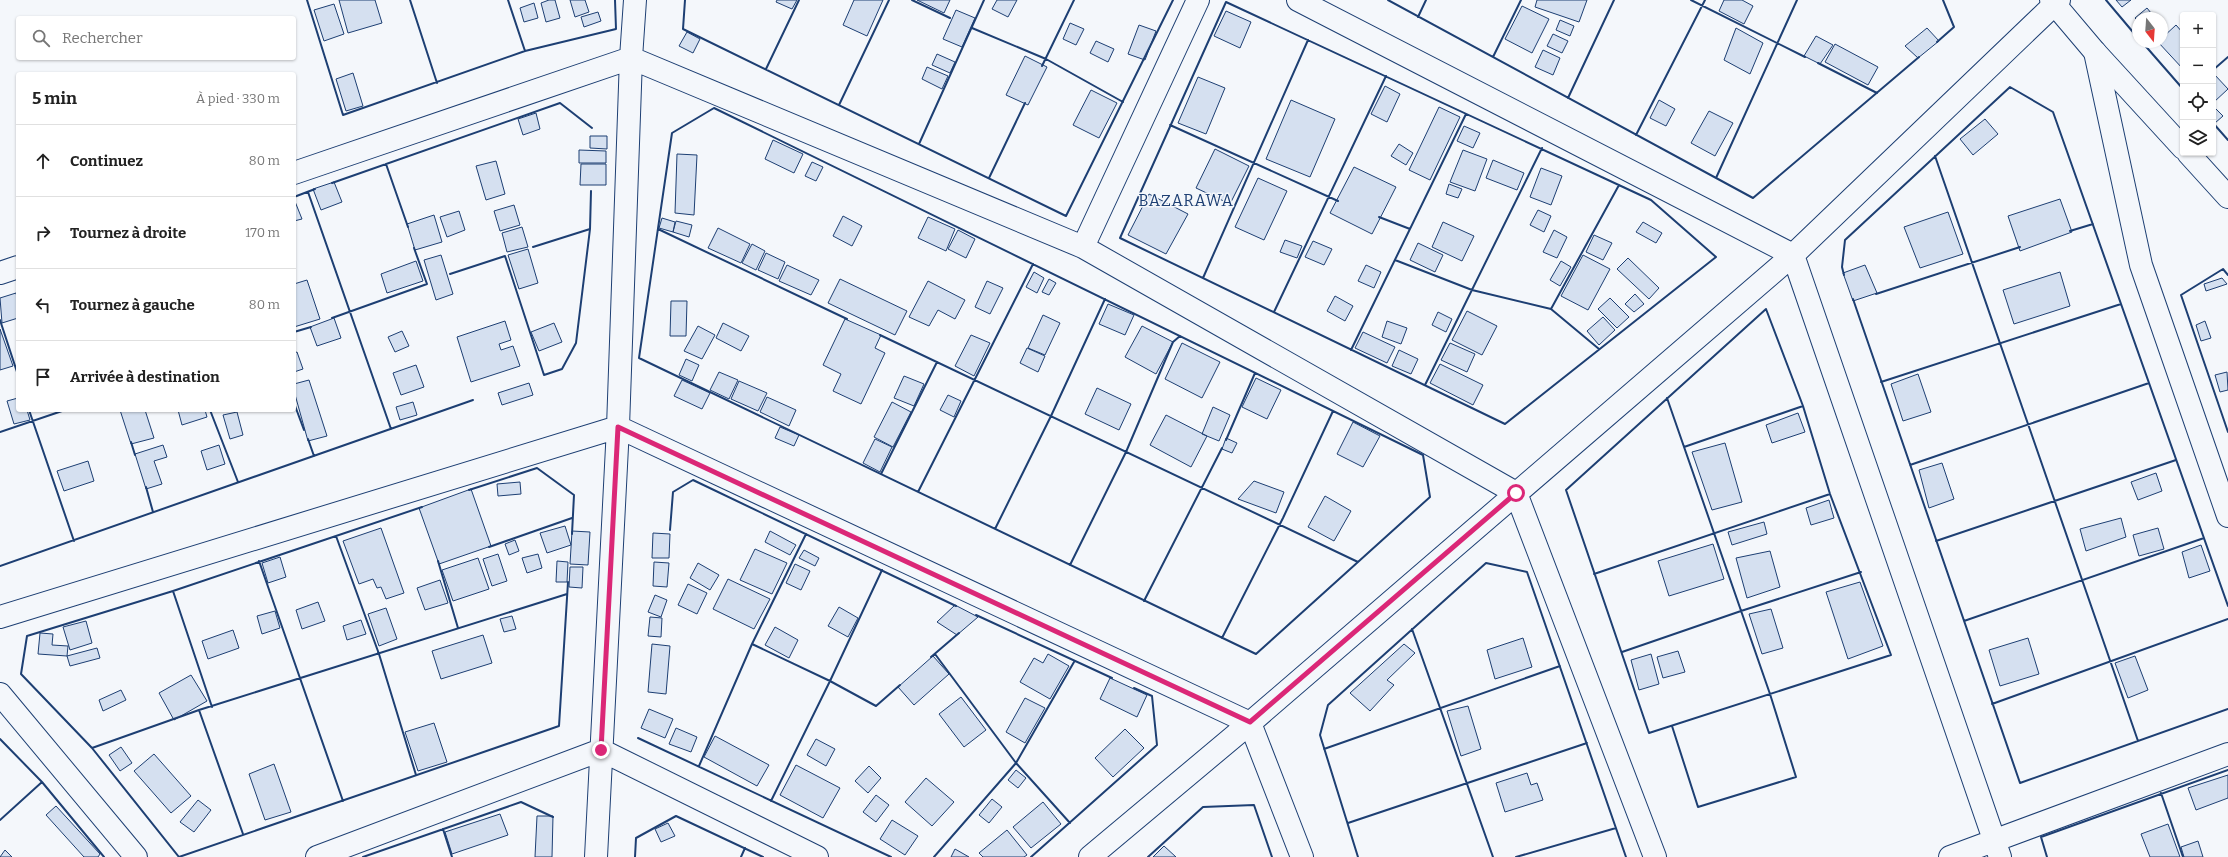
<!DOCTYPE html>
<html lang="fr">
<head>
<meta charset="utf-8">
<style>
  :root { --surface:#fff; --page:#f6f6f6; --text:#222; --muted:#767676; --line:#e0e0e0 }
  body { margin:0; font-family:Bitter,serif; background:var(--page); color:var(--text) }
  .controls { position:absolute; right:12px; top:12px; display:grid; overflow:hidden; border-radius:4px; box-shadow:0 1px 3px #0004 }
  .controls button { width:36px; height:36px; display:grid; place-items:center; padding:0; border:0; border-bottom:1px solid var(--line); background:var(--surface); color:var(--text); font:20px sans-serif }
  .compass { position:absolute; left:2132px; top:12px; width:36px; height:36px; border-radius:50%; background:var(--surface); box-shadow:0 1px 3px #0004; rotate:163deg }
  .stop { position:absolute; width:12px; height:12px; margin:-9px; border:3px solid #db2777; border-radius:50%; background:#fff }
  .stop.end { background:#db2777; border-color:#fff; box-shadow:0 1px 4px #0008 }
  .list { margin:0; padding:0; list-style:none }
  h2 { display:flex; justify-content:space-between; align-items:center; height:52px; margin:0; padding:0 16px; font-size:17px }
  h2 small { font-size:13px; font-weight:400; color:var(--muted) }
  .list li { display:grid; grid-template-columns:26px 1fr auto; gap:12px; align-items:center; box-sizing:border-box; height:72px; padding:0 16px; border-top:1px solid var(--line) }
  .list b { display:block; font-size:15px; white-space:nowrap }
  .list em { font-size:13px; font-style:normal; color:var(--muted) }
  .icon { flex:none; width:22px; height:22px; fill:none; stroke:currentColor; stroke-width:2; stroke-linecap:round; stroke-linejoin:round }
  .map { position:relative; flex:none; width:2228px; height:857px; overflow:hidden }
  .search { position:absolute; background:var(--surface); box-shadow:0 1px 3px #0004; left:16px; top:16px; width:280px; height:44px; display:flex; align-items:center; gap:10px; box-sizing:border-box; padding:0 14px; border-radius:4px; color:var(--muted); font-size:15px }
  .panel { position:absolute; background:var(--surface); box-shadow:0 1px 3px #0004; left:16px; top:72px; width:280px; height:340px; border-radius:4px }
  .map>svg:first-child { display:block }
</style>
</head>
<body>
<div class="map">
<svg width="2228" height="857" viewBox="0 0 2228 857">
  <rect width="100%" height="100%" fill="#f4f7fb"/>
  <!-- building -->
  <path fill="#d5e0f0" stroke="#1d3f73" d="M339,0H375L382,23L348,33Z
    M549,0H555L560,18L546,22L541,3Z
    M570,0H585L589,12L575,17Z
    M777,0H797L792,9L776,2Z
    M854,0H883L867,36L843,25Z
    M917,0H950L944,13Z
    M997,0H1017L1008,17L992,9Z
    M1537,0H1587L1579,22L1535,7Z
    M1724,0H1742L1753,6L1744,24L1719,11Z
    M2116,0H2131L2122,7Z
    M534,3L538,18L524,22L520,8Z
    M334,4L344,34L324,41L314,10Z
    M1522,6L1549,19L1532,53L1505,39Z
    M2147,8L2155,18H2138V21L2135,18Z
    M956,10L975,18L962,47L943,39Z
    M1226,11L1251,22L1240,48L1214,36Z
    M598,12L601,21L584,27L581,17Z
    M1560,20L1574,26L1570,36L1556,30Z
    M1070,23L1084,29L1076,45L1063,39Z
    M1139,25L1156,31L1145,60L1128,54Z
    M2176,25L2183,33V69L2158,42H2162V38Z
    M1736,28L1763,43L1750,74L1724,60Z
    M1927,28L1939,41L1918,58L1905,46Z
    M687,32L700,39L693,53L679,46Z
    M1553,34L1568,41L1562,53L1547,46Z
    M1816,36L1833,45L1820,64L1804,56Z
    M1096,41L1114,49L1108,62L1090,53Z
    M1835,44L1878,67L1868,85L1825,62Z
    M1543,50L1560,58L1553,75L1535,67Z
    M937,54L955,62L950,73L932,65Z
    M1025,56L1047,67L1028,105L1006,95Z
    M927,67L948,76L942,89L922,79Z
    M353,73L363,106L346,111L336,79Z
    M2214,74L2228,89L2214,102L2213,75Z
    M1198,77L1225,88L1206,134L1178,123Z
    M1385,86L1400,94L1387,122L1371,114Z
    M1091,90L1117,103L1099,138L1073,125Z
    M1291,100L1335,119L1310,177L1266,159Z
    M1659,100L1675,109L1666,126L1650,118Z
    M2213,106L2223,116L2215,123L2213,121Z
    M1439,107L1460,117L1430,180L1409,170Z
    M1709,111L1733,123L1715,156L1691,143Z
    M536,113L540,129L523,135L518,119Z
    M1985,119L1998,134L1973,155L1960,139Z
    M1464,126L1480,133L1473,148L1457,141Z
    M590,136H607V149L590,148Z
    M773,140L803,154L794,173L765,159Z
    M1399,144L1413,153L1406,165L1391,156Z
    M1215,149L1249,166L1230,204L1196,188Z
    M579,150L606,151V163H579Z
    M1463,150L1487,159L1475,191L1450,182Z
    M677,154L697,155L694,215L675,213Z
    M1493,160L1524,173L1517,190L1486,178Z
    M496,161L505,194L486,200L476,166Z
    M812,162L823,167L816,181L805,176Z
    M581,164H606V185H580Z
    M1354,167L1396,187L1372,234L1330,213Z
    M1541,168L1562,176L1551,205L1530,197Z
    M1258,178L1287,191L1264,240L1235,227Z
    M334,182L342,202L321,210L313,189Z
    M1449,184L1462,189L1458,198L1446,194Z
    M1149,194L1188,214L1166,254L1128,235Z
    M294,199L302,219L294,221Z
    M2060,199L2072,232L2020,251L2008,216Z
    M514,205L520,225L500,231L494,211Z
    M1538,210L1551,216L1544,232L1530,225Z
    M459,211L465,230L447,237L440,217Z
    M1948,212L1963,254L1920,268L1904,227Z
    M434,215L442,242L415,250L407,224Z
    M843,216L862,226L852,246L833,236Z
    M928,217L955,229L946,251L918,238Z
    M662,218L675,222L673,232L659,228Z
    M676,221L692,225L689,237L673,232Z
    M1443,222L1474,236L1462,261L1432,247Z
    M1643,222L1662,233L1656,243L1636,232Z
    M522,227L528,247L507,252L502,233Z
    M718,228L750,244L741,263L708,248Z
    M958,230L975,239L966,258L948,249Z
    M1554,230L1567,237L1557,258L1543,252Z
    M1594,235L1612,243L1603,260L1586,252Z
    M1285,240L1302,246L1297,258L1280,252Z
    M1313,241L1332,249L1324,265L1305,257Z
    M1418,243L1443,255L1435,272L1410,260Z
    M752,244L765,251L756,270L742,263Z
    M528,249L538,283L519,289L508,255Z
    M766,253L785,262L778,279L758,270Z
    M441,255L453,294L436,300L424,260Z
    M1583,255L1610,269L1588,310L1561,296Z
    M1628,258L1659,288L1649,299L1617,269Z
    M416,261L423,281L387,293L381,274Z
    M1561,261L1571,267L1560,286L1550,280Z
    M787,265L819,280L811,295L779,281Z
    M1366,265L1381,272L1374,288L1358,281Z
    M1865,265L1877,293L1853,301L1843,273Z
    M1034,272L1044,278L1037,293L1026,287Z
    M2060,272L2070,306L2014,324L2003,290Z
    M2222,278L2227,284L2206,291L2204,284Z
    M840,279L907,311L895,335L828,303Z
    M1049,279L1056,283L1049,295L1042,292Z
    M307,280L320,319L294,327V284Z
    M928,281L965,300L955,319L938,310L929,326L909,317Z
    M987,281L1003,288L990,314L975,307Z
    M16,293L18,301V318L2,323L0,298Z
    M1635,294L1644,304L1634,312L1625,304Z
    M1335,296L1353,306L1345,321L1327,311Z
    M1610,298L1629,317L1617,328L1598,309Z
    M671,301H687L686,336H670Z
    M1108,304L1134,315L1125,335L1099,324Z
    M1467,311L1497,326L1482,355L1452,340Z
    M1438,312L1452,319L1446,332L1432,325Z
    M1043,315L1060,323L1045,355L1028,348Z
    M1603,317L1615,330L1599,345L1587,331Z
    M334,318L341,338L317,346L310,327Z
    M845,319L881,335L875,348L885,353L861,404L833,391L841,374L823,365Z
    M505,321L511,340L499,344L501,350L513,346L520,366L471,382L457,337Z
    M1387,321L1407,328L1401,344L1382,337Z
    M2205,321L2211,338L2201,341L2196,325Z
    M554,323L562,342L539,351L531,332Z
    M723,323L749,336L741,351L716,338Z
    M698,326L715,335L702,359L684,351Z
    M1142,326L1173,342L1156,374L1125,357Z
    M0,329L13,366L0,370Z
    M402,331L409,346L395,352L388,337Z
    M1363,332L1395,347L1387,363L1355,348Z
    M971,335L990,343L974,376L955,366Z
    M1182,343L1220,362L1202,398L1165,379Z
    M1450,343L1475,354L1467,372L1441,360Z
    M1027,348L1045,356L1038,372L1020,363Z
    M1399,350L1418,359L1411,374L1392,366Z
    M297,352L303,369L294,372V353Z
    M686,359L699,365L692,381L679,375Z
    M1440,364L1483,385L1473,405L1430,383Z
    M416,365L424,387L401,395L393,373Z
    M719,372L738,380L729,399L710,390Z
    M2227,372L2228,390L2220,392L2215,375Z
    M1918,374L1931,412L1903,421L1891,384Z
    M904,376L924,384L914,406L894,398Z
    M1256,378L1281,390L1267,419L1242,407Z
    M309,380L327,436L308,441L294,391V384Z
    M682,380L710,393L702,409L674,396Z
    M739,381L767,393L758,411L731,399Z
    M529,383L533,395L502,405L498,393Z
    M1097,388L1131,404L1119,430L1085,414Z
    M948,395L961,401L954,417L940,410Z
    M767,397L796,410L789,426L760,412Z
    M18,398V410H27L30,420L14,424L7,401Z
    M413,402L417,415L400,420L396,407Z
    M892,402L911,412L893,447L874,437Z
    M1213,407L1230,415L1219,441L1202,434Z
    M120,410H145L154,438L131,444Z
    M178,410H205L207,417L182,425Z
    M237,412L243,435L230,439L223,415Z
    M1798,413L1805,432L1772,443L1766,425Z
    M1166,415L1207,436L1191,467L1150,445Z
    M1353,422L1380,436L1363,467L1337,454Z
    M780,427L799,435L794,446L775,438Z
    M1226,438L1237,443L1232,453L1222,449Z
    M875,439L892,447L880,472L863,463Z
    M1725,443L1742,502L1712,510L1692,452Z
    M163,445L167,457L154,461L162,484L146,489L135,454Z
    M219,445L225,464L207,470L201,451Z
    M88,461L94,481L64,491L57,471Z
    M1942,463L1954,499L1929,508L1919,470Z
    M2156,473L2162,491L2138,500L2131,482Z
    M1254,481L1284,492L1276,513L1238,499Z
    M520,482L521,494L498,496L497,484Z
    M471,489L491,546L439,564L419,508Z
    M1325,496L1351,511L1334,541L1308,527Z
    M1829,500L1834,518L1811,525L1806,508Z
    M2121,518L2126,537L2086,551L2080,529Z
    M1764,522L1767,534L1732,545L1728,532Z
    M565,526L571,545L547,553L540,533Z
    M381,528L404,593L386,599L381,587L377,588L373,579L359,584L343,541Z
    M2158,528L2164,549L2139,556L2133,535Z
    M572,531L590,532L588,565L570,564Z
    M770,531L796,545L790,555L765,542Z
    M653,533L670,534L669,558H652Z
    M515,540L519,551L509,555L505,544Z
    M1713,544L1724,579L1669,596L1658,561Z
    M2201,545L2210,571L2189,578L2182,552Z
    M755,549L787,563L772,594L740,580Z
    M804,550L819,558L815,566L799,558Z
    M1770,551L1780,587L1747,598L1736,558Z
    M498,554L507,581L492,586L483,559Z
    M538,554L542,568L527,573L522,558Z
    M280,557L286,577L268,583L262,563Z
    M478,558L489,589L453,601L442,570Z
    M557,561L568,562L567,582H556Z
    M654,562L669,563L667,587L653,586Z
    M698,563L719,575L710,590L690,578Z
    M795,564L810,571L801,590L786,583Z
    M570,567H583L582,588L569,587Z
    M728,579L770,599L754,629L713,609Z
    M440,580L448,603L425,610L417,588Z
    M1860,582L1883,646L1848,659L1826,592Z
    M688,584L707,593L697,614L678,605Z
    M655,595L667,600L661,617L648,612Z
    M318,602L325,621L302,629L296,610Z
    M955,605L978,617L957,635L937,622Z
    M839,607L858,618L848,637L828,626Z
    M386,608L397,639L379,646L368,614Z
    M1771,609L1783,648L1762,654L1749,614Z
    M275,611L280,628L262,634L257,616Z
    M512,616L516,629L504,632L500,619Z
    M650,617L662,618L661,637L648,636Z
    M361,620L366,634L347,640L343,626Z
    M86,621L92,643L70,650L63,627Z
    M775,627L798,640L789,658L765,645Z
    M233,630L239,648L208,659L202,641Z
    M40,633L53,634L52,645L68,646L67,656L38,654Z
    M483,635L492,663L441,679L432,651Z
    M1523,638L1532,667L1495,679L1487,650Z
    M2028,638L2039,674L2000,686L1989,650Z
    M652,644L670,646L666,694L648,692Z
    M1404,644L1415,653L1387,680L1394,685L1370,711L1350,693Z
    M97,648L100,658L70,666L67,656Z
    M1678,651L1685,672L1663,678L1657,657Z
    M1048,654L1069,666L1050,699L1020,682L1034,658L1043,663Z
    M1651,654L1659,684L1639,690L1631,660Z
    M933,656L949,674L914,705L898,687Z
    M2135,656L2148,690L2128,698L2115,663Z
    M191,675L207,701L174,720L159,693Z
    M1110,678L1147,695L1137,717L1100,699Z
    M121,690L126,700L103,711L99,700Z
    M961,697L986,730L964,747L939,714Z
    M1025,698L1045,708L1025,743L1006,732Z
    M1468,706L1481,749L1461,756L1447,711Z
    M649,709L673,719L665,738L641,728Z
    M434,723L447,762L418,771L405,732Z
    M676,728L697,737L691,752L669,744Z
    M1125,729L1144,748L1113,777L1095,758Z
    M715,736L769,765L757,786L704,757Z
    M816,739L835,749L826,766L807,755Z
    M121,747L132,763L120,771L109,755Z
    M154,754L191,796L171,813L134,771Z
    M274,764L291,812L265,820L249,774Z
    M796,765L840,788L823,818L780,795Z
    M869,766L881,778L868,793L855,781Z
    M1016,770L1026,778L1018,788L1008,780Z
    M1527,773L1531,785L1537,783L1543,800L1505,812L1496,783Z
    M2228,775V798L2196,810L2188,788Z
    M926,778L954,802L932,826L905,802Z
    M876,795L889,805L876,822L863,812Z
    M992,799L1002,807L989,823L979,815Z
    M198,800L211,810L194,832L180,822Z
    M1043,802L1061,824L1031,848L1013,827Z
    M56,806L100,854L98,857H84L46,815Z
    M500,814L508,835L452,854L445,832Z
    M537,816H553L552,857H535Z
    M892,820L918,836L905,855L880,839Z
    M668,823L675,836L661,842L655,829Z
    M2168,824L2180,857H2150L2141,834Z
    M1007,830L1027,855L1024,857H983L979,853Z
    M2198,841L2203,857H2184L2181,847Z
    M1164,846L1176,857H1153Z
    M955,849L969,857H951Z
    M5,850L12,857H0Z"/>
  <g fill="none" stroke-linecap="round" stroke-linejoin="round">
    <defs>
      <path id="street" d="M1298,0L1793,255L2000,857
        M2095,52L2141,265L2228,516
        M294,173L631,58L1083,247L1516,493L1655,857
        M1083,247L1198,0
        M0,273L18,267
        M0,617L618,427L1250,723L1302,857
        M0,694L136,857
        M317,857L601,750L817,857
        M596,857L618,427L631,58L635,0
        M1090,857L1250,723L1793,255L2059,0
        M1950,857L2228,754"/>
      <path id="secondary" d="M2051,0L2095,52L2183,148
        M2188,153L2228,197"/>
    </defs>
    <!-- street casing -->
    <use href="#street" stroke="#1d3f73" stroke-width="24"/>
    <!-- secondary casing -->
    <use href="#secondary" stroke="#1d3f73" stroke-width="24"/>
    <!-- street -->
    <use href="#street" stroke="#f4f7fb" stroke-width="22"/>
    <!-- secondary -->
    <use href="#secondary" stroke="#f4f7fb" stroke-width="22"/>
    <!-- wall -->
    <path stroke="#1d3f73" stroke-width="2" d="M307,0L343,115L525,51L616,29L615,0
      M410,0L437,83
      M508,0L525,51
      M685,0L683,29L1066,216L1173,0
      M912,0L950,18
      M1388,0L1753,198L1919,57
      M1691,0L1805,57
      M2106,0L2138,38
      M1226,2L1651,200L1716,257L1505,424L1120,238Z
      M1418,17L1426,0
      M972,28L1046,59L1123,102
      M1937,42L1954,27L1943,0
      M2142,42L2183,89
      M1493,57L1521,0
      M1818,63L1877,93
      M1042,66L1074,0
      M766,69L799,0
      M2213,70L2228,57
      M1568,98L1614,0
      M839,105L889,0
      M714,108L1423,455L1430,497L1256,654L639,358L672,133Z
      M2213,123L2228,140
      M1170,125L1338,201
      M1636,135L1705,0
      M919,144L984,0
      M1935,156L2138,741
      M386,164L408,227
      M989,178L1025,103
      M1716,178L1797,0
      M332,183L560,103L592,128
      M308,192L391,429
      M294,197L315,189
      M1379,217L1410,229
      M658,229L847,319
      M2070,231L2093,224
      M533,247L590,229
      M1395,260L1472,290L1551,309L1599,349
      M450,274L505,256L544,375L562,369L576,343L590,229L591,191
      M1844,275L1842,267L1845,240L2010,87L2053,112L2228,606
      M2228,275L2223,269L2181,295L2228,432
      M1203,278L1308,40
      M1876,294L2020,247
      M1853,299L2020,783L2228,709
      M1551,309L1619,185
      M1766,309L1803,406L1830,494L1891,655L1649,733L1566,490Z
      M1274,312L1386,76
      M332,318L427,284L414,248
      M0,320L18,375
      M294,332L311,327
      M880,335L1358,562
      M1351,350L1466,114
      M1881,382L2121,304
      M1425,385L1542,148
      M1667,398L1770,694L1796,777L1698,807L1672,726
      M294,403L304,430
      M29,410L74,541
      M210,410L238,482
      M0,432L65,410
      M308,439L314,456
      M1226,440L1255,373
      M131,442L135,455
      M1684,447L1803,406
      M1910,465L2149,383
      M881,474L937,362
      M146,487L153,512
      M469,490L537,468L574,495L572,534
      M918,492L1033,264
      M995,529L1051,416L1105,299
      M670,530L673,492L693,480L956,606
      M336,536L379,654L416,775
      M1936,541L2176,460
      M489,547L572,518
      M259,561L343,801
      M438,561L458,628
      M1070,565L1126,452L1173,342L1180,336
      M0,566L473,400
      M882,570L830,681L876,706L900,685
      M1594,574L1830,494
      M173,591L212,707
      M1144,601L1222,448
      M976,615L1112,678
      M1964,621L2204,538
      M1412,629L1493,857
      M1222,638L1283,518L1333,411
      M752,644L830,681L771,801
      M1622,652L1741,611L1861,572
      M935,654L1016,763L1070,823
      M931,657L959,633
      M1992,704L2228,619
      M199,710L243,834
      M638,738L891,857
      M0,739L42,782L104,857
      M92,748L199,710L567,594
      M1324,749L1560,666
      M699,766L752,644L806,534
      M2161,793L2183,857
      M0,820L42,782
      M1348,823L1587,743
      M443,829L452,857
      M179,857L92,748L21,674L27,636L173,591L422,507
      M179,857L559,726L568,582
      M363,857L521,802L553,817
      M635,857L636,838L676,816L763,857
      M741,857L745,848
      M934,857L1016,763L1074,662
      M1031,857L1157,745L1152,696L1134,688
      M1148,857L1203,807L1254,805L1272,857
      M1358,857L1320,735L1328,705L1486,563L1527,572L1626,857
      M1516,857L1616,828
      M2047,857L2041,837L2228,770"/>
  </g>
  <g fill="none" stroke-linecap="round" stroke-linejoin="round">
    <!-- route -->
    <path stroke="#db2777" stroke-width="5" d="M601,750L618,427L1250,722L1516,493"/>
  </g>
  <g text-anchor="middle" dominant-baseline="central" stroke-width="3" stroke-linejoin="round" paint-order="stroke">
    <!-- quarter labels -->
    <g font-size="16" letter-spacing="1" fill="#1d3f73" stroke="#f4f7fb">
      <text x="1186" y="200">BAZARAWA</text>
    </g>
  </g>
</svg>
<div class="controls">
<button>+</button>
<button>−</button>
<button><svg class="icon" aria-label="locate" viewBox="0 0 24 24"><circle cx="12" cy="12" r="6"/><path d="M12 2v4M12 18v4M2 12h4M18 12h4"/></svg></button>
<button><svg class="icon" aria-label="layers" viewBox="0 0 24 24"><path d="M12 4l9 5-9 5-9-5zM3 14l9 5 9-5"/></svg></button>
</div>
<svg class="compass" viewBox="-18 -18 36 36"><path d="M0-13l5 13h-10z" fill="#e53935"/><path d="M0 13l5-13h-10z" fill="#767676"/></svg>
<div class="stop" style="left:1516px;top:493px"></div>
<div class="stop end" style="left:601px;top:750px"></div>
<div class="search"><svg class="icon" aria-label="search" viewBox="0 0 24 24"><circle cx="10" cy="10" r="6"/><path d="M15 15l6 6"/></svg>Rechercher</div>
<section class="panel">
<h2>5 min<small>À pied · 330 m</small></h2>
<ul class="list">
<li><svg class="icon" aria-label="ahead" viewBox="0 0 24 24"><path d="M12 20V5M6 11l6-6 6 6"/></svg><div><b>Continuez</b></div><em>80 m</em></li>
<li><svg class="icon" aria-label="right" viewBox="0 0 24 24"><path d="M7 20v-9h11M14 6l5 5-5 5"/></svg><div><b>Tournez à droite</b></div><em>170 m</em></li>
<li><svg class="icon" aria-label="left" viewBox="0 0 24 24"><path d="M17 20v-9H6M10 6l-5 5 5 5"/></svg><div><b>Tournez à gauche</b></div><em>80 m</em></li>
<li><svg class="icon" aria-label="arrive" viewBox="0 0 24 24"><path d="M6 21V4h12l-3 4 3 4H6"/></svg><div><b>Arrivée à destination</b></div></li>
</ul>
</section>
</div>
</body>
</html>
